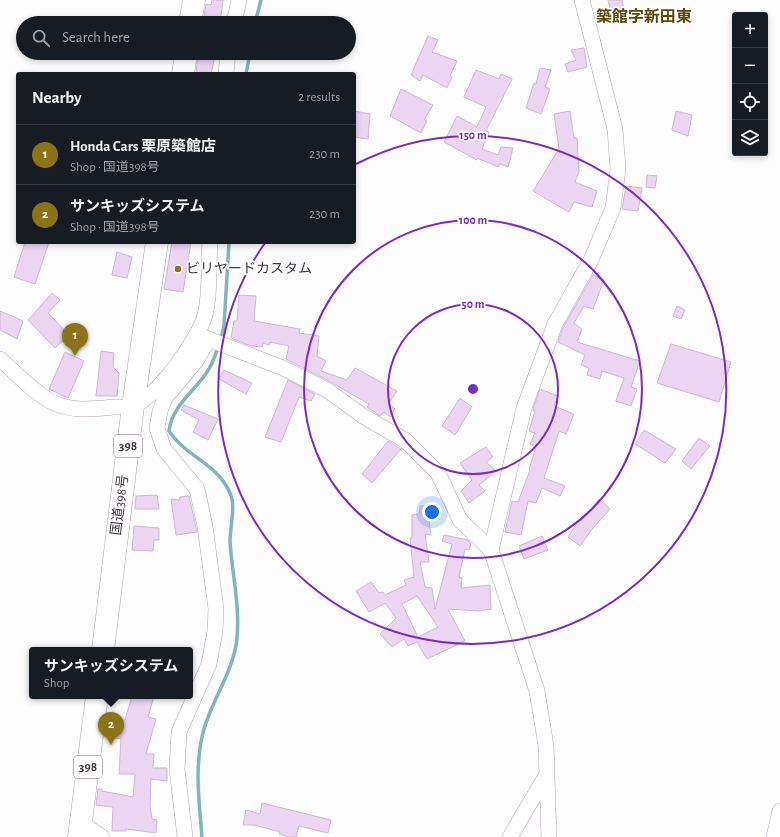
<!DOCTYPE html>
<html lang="en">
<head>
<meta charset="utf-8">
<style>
  :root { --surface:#171b24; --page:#242831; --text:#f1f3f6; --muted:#9ea1a6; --line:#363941; --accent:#8a7417 }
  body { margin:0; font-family:"Alegreya Sans","Noto Sans JP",sans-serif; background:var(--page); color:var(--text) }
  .controls { position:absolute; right:12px; top:12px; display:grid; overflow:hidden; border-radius:4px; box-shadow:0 2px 6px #0003 }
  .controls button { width:36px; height:36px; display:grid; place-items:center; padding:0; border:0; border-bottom:1px solid var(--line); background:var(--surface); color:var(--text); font:20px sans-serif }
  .you { position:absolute; left:432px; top:512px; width:14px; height:14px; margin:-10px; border:3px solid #fff; border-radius:50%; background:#1a73e8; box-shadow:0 0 0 6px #1a73e833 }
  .badge { display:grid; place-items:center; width:26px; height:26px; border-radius:50%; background:var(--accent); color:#fff; font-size:13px; font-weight:700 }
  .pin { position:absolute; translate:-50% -33px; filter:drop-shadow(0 1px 2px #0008) }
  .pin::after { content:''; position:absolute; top:21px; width:14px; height:12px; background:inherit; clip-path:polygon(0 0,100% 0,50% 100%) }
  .popup { position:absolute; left:29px; top:647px; width:164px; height:52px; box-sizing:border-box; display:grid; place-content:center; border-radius:4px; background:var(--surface); filter:drop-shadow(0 1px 3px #0005); font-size:13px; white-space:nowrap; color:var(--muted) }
  .popup b { font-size:15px; color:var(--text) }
  .popup::after { content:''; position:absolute; left:50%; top:100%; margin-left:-8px; border:8px solid transparent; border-top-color:var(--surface) }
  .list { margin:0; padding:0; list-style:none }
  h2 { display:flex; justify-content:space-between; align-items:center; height:52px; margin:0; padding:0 16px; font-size:17px }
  h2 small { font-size:13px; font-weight:400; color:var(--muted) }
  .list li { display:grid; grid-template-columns:26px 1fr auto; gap:12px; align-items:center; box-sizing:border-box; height:60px; padding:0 16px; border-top:1px solid var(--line) }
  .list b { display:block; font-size:15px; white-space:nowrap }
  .list p { margin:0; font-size:13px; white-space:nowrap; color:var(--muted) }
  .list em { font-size:13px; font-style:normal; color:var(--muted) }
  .icon { flex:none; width:22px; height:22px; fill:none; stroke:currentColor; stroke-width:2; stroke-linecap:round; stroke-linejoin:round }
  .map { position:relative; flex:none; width:780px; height:837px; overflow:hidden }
  .search { position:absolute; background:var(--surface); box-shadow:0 2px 6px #0003; left:16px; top:16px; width:340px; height:44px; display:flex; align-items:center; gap:10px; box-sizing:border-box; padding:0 14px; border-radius:22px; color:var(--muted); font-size:15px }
  .panel { position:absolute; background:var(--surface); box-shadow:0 2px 6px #0003; left:16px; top:72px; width:340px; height:172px; border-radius:4px }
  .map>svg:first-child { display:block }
</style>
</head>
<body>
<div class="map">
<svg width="780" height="837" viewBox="0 0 780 837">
  <rect width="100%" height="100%" fill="#fcfcfc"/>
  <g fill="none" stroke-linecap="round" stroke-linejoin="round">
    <!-- stream -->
    <path stroke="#85b2bf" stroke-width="3.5" d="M255,23L261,0
      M246,74L250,53
      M221,339L224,326L229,242
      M202,837C199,800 194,765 204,729C213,698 234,670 237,638C240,606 232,573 230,541C230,528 236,505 230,493C217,463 186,457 169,431C172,407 191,394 205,375C211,367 215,357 218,347"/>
  </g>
  <!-- building -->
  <path fill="#ebd6f2" stroke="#ccb8d3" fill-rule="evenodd" d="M212,0H223L220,23H203L206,4L211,5Z
    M608,0H622L624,10L611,13Z
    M428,36L438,40L432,52L457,61L450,76L452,77L447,88L423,75L420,81L411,75Z
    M584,48L587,67L568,72L565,64L576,60L571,50Z
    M198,54L215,56L211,74H196Z
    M540,68L551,70L545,87L550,89L541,114L526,108L534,83L536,84Z
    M476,70L499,79L501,74L512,79L486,131L489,132L482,149L498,155L501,147L513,148L508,167L500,164L498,167L477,158V160L444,142L457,116L477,127L486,107L464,97Z
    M401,89L433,105L424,120L427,121L421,133L390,116Z
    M354,111L370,114L368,139L354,137Z
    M570,111L574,138H577L579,172L575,182L597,191L592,207L574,202L569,212L533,191L559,149L554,114Z
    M676,111L692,115L688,136L672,130Z
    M647,175L657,176L655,188L646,187Z
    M626,186L642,188L638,211L622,209Z
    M25,242H49L35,284L14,277Z
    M172,242H191L183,292L164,289Z
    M117,252L132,257L127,278L112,275Z
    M593,275L604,280L593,309L584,306L574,323L582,329L577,342L640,361L631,387L637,389L631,406L616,401L624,378L602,371L600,379L587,375L589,368L581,365L585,355L558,342L563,328Z
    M52,293L60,300L48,313L69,335L55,348L28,320Z
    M239,295L256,296L254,321L300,329L299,333L319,336L317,356L326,361L321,371L347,380L355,368L397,391L389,403L395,409L390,417L384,412L380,416L367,407L369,404L331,382L286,359L289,346L270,342L269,345L263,343L262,347L251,346L231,338L234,321H237Z
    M677,306L685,310L681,319L673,316Z
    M0,311L23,321L17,339L0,330Z
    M671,344L731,362L719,402L657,383Z
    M101,351L114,353L113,367L119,373L117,396H96Z
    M65,352L84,361L68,398L49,389Z
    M224,370L252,383L246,394L219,379Z
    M288,380L315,394L311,401L299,397L281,442L265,437Z
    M540,389L558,396L554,406L574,414L566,434L559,431L544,478L565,486L560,496L542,488L536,503L528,501L521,535L505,532L512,501L518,502L530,470L529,469L536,447L530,444L535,433L529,431L535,411H533L534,406Z
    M460,398L472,407L455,435L442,426Z
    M184,405L218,419L208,440L193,432L199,420L181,410Z
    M644,430L676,449L665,463L635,444Z
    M699,438L710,446L691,469L682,461Z
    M388,441L401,449L372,483L362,474Z
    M486,447L493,457L486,462L496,471L479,485L485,491L469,503L461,491L472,480L460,463Z
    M157,495L159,509H135L136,496Z
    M189,496L197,532L176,535L171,499L179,500L180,497Z
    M599,499L610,509L593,528L580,546L568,537L579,520L581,521Z
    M420,506H431L432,521H429L431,535L425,534L429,562H420L425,587L432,588L435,609L452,544L442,541L444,535L468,540L471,544L469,550L465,549L459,577L462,578L461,588L490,585L491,609L479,611L448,609L465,641L427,659L417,642L408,646L404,639L392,647L380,634L396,618L385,603L369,612L356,591L371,582L379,593L383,592L385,595L406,585L404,580L414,577L410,538H412V515L419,514ZM417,596L438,627L418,637L402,604Z
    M134,526L159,528V540H154L153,551L132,550Z
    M542,536L548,550L524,559L519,546Z
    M132,696H154L148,717L156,719L146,754H154L153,768H167V781L151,779L150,804L152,819L157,820L156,833L126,829V831H112L113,807L96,805L98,789H102V791L133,797L135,774H119L121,739L105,736L106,723L119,726L121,720H125Z
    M262,803L331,820L328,833L299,826L296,837H289L279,834L280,832L254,825H243L246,810L260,814Z"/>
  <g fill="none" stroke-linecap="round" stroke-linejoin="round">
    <defs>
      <path id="minor" d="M234,23L239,0
        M226,74L228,53
        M198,335L283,368L327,390L363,416L406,441L438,473L460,520L491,550
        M0,359C16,373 33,392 52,402C72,412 92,409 114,407C120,407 127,407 132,406C157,398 199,339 205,315C211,291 208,266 210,242
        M81,823L102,837
        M185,837L177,769L179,732L209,664L215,631L216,609L205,526L197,489L164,449L157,428L160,411L165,398L196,361L208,340
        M510,837L547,774
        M549,837L546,746L537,691L491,550L524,408L555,324L591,260L613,208L618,169L615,129L582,0
        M774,837L780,811"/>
      <path id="highway" d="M190,23L194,0
        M183,74L186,53
        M103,650L133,406L157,242
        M79,837L97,696"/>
    </defs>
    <!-- minor casing -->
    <use href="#minor" stroke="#b19fba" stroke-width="16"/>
    <!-- highway casing -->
    <use href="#highway" stroke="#b19fba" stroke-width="23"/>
    <!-- minor -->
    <use href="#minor" stroke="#fff" stroke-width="15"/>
    <!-- highway -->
    <use href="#highway" stroke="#fff" stroke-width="22"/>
  </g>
  <!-- distance rings -->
  <g fill="none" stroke="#7b2cbf" stroke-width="2">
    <circle cx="473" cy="389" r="85"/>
    <circle cx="473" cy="389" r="169"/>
    <path d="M356 164A254 254 0 1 1 265 243"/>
  </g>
  <!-- markers -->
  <circle fill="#8a7417" stroke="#fff" stroke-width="1.5" cx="178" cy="269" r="4"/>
  <g text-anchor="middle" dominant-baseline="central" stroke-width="3.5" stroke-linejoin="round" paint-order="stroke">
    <!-- shield labels -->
    <g fill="#fff" stroke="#79737b" stroke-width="1">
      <rect x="114" y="435" width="28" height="22" rx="3"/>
      <rect x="74" y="756" width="28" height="22" rx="3"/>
    </g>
    <g font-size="13" font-weight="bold" fill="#3f3742">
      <text x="128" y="446">398</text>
      <text x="88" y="767">398</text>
    </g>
    <!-- poi labels -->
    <g font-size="14" fill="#3f3742" stroke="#fff" text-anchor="start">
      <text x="186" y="269">ビリヤードカスタム</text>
    </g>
    <!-- street labels -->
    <g font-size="14" fill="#3f3742" stroke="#fff">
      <text transform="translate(120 505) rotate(-83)">国道398号</text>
    </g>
    <!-- quarter labels -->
    <g font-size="16" font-weight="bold" fill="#594a09" stroke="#fff">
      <text x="644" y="17">築館字新田東</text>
    </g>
  </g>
  <circle cx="473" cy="389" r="6" fill="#7b2cbf" stroke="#fff" stroke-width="2"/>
  <g font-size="12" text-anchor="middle" font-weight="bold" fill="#7b2cbf" stroke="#fff" stroke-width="3.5" stroke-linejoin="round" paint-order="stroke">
    <text x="473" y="139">150 m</text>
    <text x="473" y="224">100 m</text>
    <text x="473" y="308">50 m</text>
  </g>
</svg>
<div class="controls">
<button>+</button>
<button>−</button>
<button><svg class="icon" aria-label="locate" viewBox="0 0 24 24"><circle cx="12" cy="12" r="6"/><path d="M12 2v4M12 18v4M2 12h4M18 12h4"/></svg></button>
<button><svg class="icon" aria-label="layers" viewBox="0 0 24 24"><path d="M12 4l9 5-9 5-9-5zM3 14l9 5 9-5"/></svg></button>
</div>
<div class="you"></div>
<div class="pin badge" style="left:75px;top:356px">1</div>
<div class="pin badge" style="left:111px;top:745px">2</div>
<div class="popup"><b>サンキッズシステム</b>Shop</div>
<div class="search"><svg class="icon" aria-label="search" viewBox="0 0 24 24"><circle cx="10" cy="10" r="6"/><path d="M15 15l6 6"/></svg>Search here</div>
<section class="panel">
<h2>Nearby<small>2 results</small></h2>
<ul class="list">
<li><span class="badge">1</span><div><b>Honda Cars 栗原築館店</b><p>Shop · 国道398号</p></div><em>230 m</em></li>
<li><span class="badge">2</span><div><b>サンキッズシステム</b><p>Shop · 国道398号</p></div><em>230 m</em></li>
</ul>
</section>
</div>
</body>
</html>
